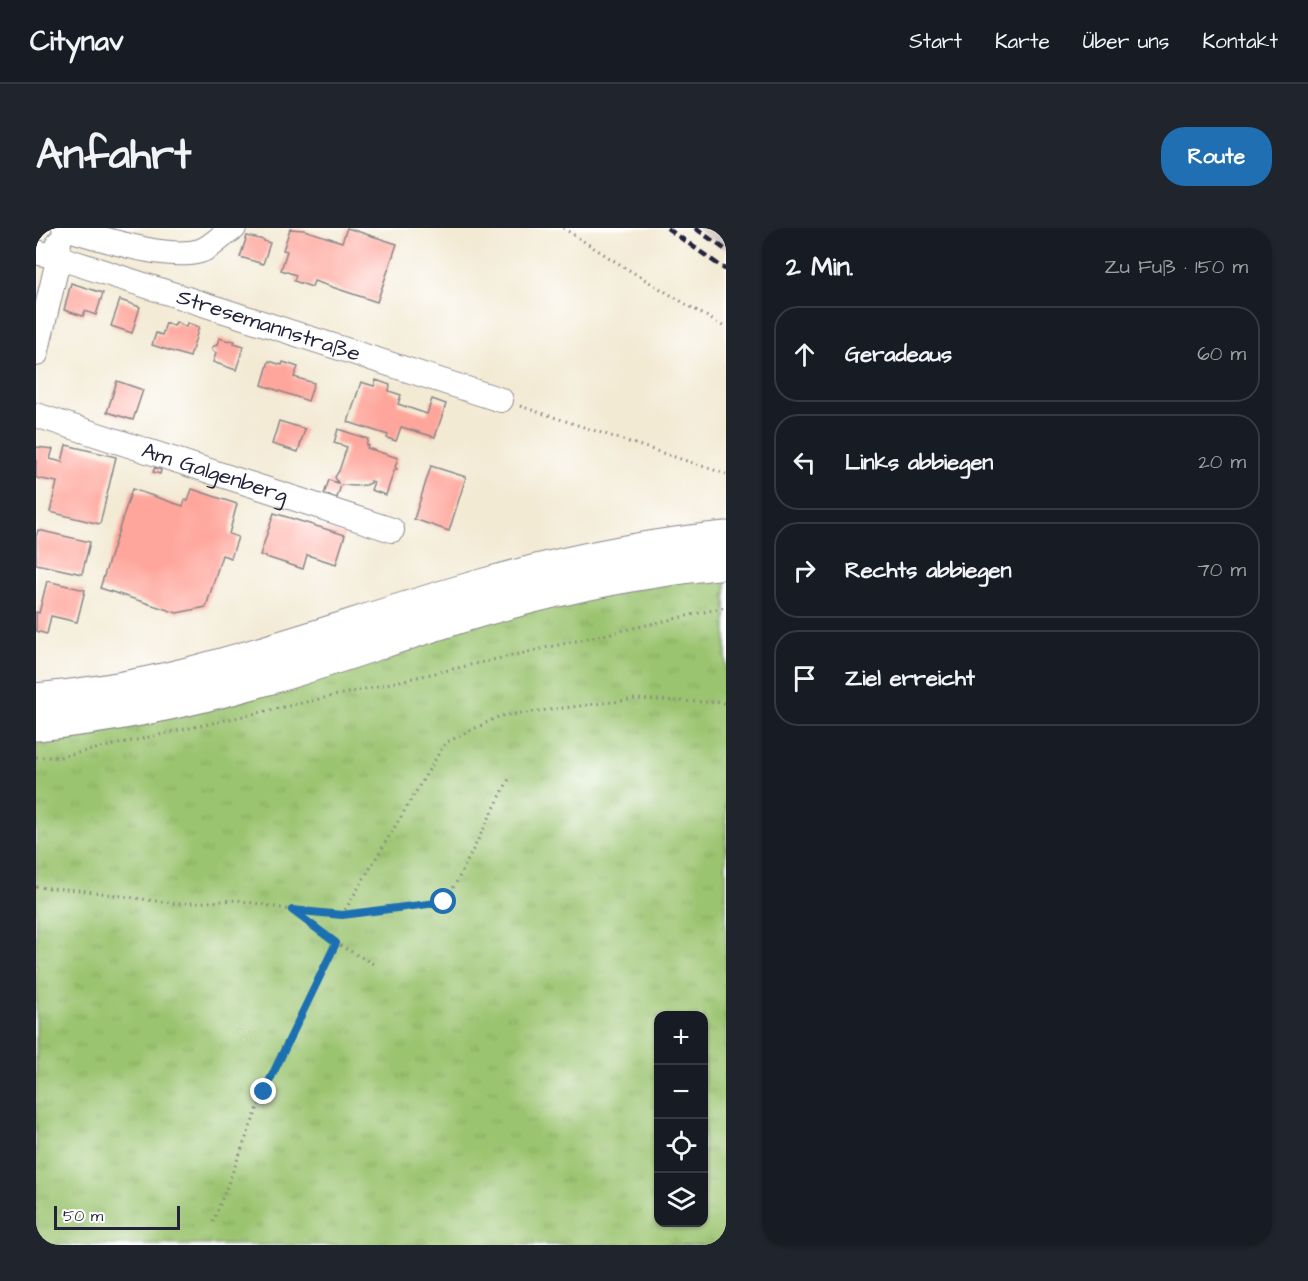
<!DOCTYPE html>
<html lang="de">
<head>
<meta charset="utf-8">
<style>
  :root { --surface:#171b24; --page:#20242c; --text:#f1f3f6; --muted:#9ea1a6; --line:#363941; --accent:#1f6fb2 }
  body { margin:0; font-family:"Architects Daughter",sans-serif; background:var(--page); color:var(--text) }
  .controls { position:absolute; right:18px; bottom:18px; display:grid; overflow:hidden; border-radius:12px; box-shadow:0 2px 4px #0004 }
  .controls button { width:54px; height:54px; display:grid; place-items:center; padding:0; border:0; border-bottom:2px solid var(--line); background:var(--surface); color:var(--text); font:30px sans-serif }
  .scale { position:absolute; left:18px; bottom:15px; width:126px; box-sizing:border-box; padding-left:6px; border:3px solid #22223b; border-top:0; font-size:16px; line-height:21px; white-space:nowrap; color:#22223b; -webkit-text-stroke:4px #fff; paint-order:stroke }
  .stop { position:absolute; width:18px; height:18px; margin:-14px; border:4px solid #1f6fb2; border-radius:50%; background:#fff }
  .stop.end { background:#1f6fb2; border-color:#fff; box-shadow:0 2px 6px #0008 }
  .list { margin:0; padding:0; list-style:none }
  h2 { display:flex; justify-content:space-between; align-items:center; height:78px; margin:0; padding:0 24px; font-size:26px }
  h2 small { font-size:20px; font-weight:400; color:var(--muted) }
  .list li { display:grid; grid-template-columns:39px 1fr auto; gap:18px; align-items:center; box-sizing:border-box; height:96px; margin:0 12px 12px; padding:0 12px; border:2px solid var(--line); border-radius:24px }
  .list b { display:block; font-size:22px; white-space:nowrap }
  .list em { font-size:20px; font-style:normal; color:var(--muted) }
  .icon { flex:none; width:33px; height:33px; fill:none; stroke:currentColor; stroke-width:2; stroke-linecap:round; stroke-linejoin:round }
  .map { position:relative; flex:none; width:690px; height:1017px; overflow:hidden; border-radius:24px }
  header { display:flex; align-items:center; gap:36px; box-sizing:border-box; height:84px; padding:0 30px; background:var(--surface); border-bottom:2px solid var(--line) }
  header strong { font-size:28px }
  nav { display:flex; gap:33px; margin-inline-start:auto; font-size:21px }
  .intro { display:flex; align-items:center; justify-content:space-between; box-sizing:border-box; height:144px; padding:0 36px }
  h1 { margin:0; font-size:42px }
  .button { padding:15px 27px; border-radius:24px; background:var(--accent); color:#fff; font-size:21px; font-weight:700 }
  main { display:flex; gap:36px; padding:0 36px }
  aside { flex:1; background:var(--surface); border-radius:24px; box-shadow:0 2px 4px #0004 }
  .map>svg:first-child { display:block }
</style>
</head>
<body>
<header>
<strong>Citynav</strong>
<nav><a>Start</a><a>Karte</a><a>Über uns</a><a>Kontakt</a></nav>
</header>
<div class="intro"><h1>Anfahrt</h1><a class="button">Route</a></div>
<main>
<div class="map">
<svg width="690" height="1017" viewBox="0 0 690 1017">
  <defs>
    <pattern id="grass-tufts" width="24" height="20" patternUnits="userSpaceOnUse" patternTransform="scale(1.5)"><rect width="24" height="20" fill="#9bc46f"/><path d="M3 7l-1-3M5 7V3M7 7l1-3M15 17l-1-3M17 17v-4M19 17l1-3" fill="none" stroke="#85a861"/></pattern>
  </defs>
  <rect width="100%" height="100%" fill="#fff"/>
  <filter id="ink" filterUnits="userSpaceOnUse"><feTurbulence type="fractalNoise" baseFrequency=".0167" numOctaves="2"/><feDisplacementMap in="SourceGraphic" scale="12" xChannelSelector="R" yChannelSelector="G"/><feConvolveMatrix kernelMatrix="1 2 1 2 8 2 1 2 1" color-interpolation-filters="sRGB"/></filter>
  <filter id="wash" filterUnits="userSpaceOnUse"><feTurbulence type="fractalNoise" baseFrequency=".008" numOctaves="4" result="noise"/><feDisplacementMap in="SourceGraphic" scale="24" xChannelSelector="R" yChannelSelector="G"/><feGaussianBlur stdDeviation="1.35" result="paint"/><feColorMatrix in="noise" values="0 0 0 0 0 0 0 0 0 0 0 0 0 0 0 0 0 1.4 0 .05"/><feComposite in="paint" operator="in"/></filter>
  <g filter="url(#wash)">
    <rect width="100%" height="100%" fill="#f3ead4"/>
    <!-- industrial -->
    <path fill="#cfc0ba" d="M659,0H690V22L680,15Z"/>
    <!-- grass -->
    <path fill="url(#grass-tufts)" stroke="#5e7355" stroke-width="1.5" fill-rule="evenodd" d="M690,344V1017H0V509L495,379ZM622,788H668V994H622Z"/>
    <g id="blocks">
      <!-- building -->
      <path fill="#fea69b" d="M311,0L361,16L341,74L278,53L276,59L258,53L260,47L245,42L251,23L247,22L254,1L268,2L306,14Z
        M211,8L228,12V13L234,15L227,36L204,29Z
        M35,55L67,65L60,87L49,83L47,88L28,82Z
        M84,72L104,79L96,105L75,98Z
        M140,94L150,99L151,95L163,99L154,129L116,117L120,105L126,107L130,95L138,98Z
        M183,110L193,113L194,112L199,113L198,115L208,118L200,142L177,134L180,125L176,122V119L181,117Z
        M233,133L246,137L247,134L262,139L258,149L278,155L272,173L226,157Z
        M340,152L354,157L353,163L365,167L362,176L391,186L396,171L410,176L399,209L365,199L360,213L351,210L352,207L312,194L325,154L338,158Z
        M81,153L107,162L97,192L71,184Z
        M243,193L269,201L262,224L236,216Z
        M302,201L332,211L330,217H332L331,220L362,230L359,239L361,241L358,243L350,267L335,262L338,254L335,253V255L330,257L319,258L305,257L301,270L288,266L293,252L302,255L299,249L303,243L311,219L298,215Z
        M30,217L80,229L64,296L14,284L21,254L0,250V219L17,221L14,231L26,234Z
        M395,238L430,249L413,303L378,291Z
        M119,239L125,242L124,246L117,244Z
        M96,261L147,278L149,272L152,273L156,261L201,276L193,306L202,309L195,330L186,327L170,379L141,385L64,360Z
        M238,285L309,307L300,336L271,327L267,341L224,327Z
        M2,302L54,314L46,346L0,336V309Z
        M11,353L49,362L41,394L15,388L11,406L0,403V384L3,385Z"/>
    </g>
  </g>
  <g filter="url(#ink)">
    <use href="#blocks" fill-opacity="0" stroke="#8a8688" stroke-width="1.5"/>
    <g fill="none" stroke-linecap="round" stroke-linejoin="round">
      <defs>
        <g id="minor">
          <path d="M28,0C62,9 130,33 164,23C177,19 186,6 198,0"/>
          <path id="s1" d="M0,24L21,29L465,172"/>
          <path d="M0,126L20,41L23,14"/>
          <path id="s2" d="M0,187L356,302"/>
        </g>
        <path id="highway" d="M0,472C50,467 100,459 148,447C248,422 345,386 445,358C525,335 607,318 690,310
          M0,496C79,489 156,472 232,450C305,429 376,402 449,381C528,358 608,342 690,334"/>
      </defs>
      <!-- minor casing -->
      <use href="#minor" stroke="#8a8688" stroke-width="26"/>
      <!-- highway casing -->
      <use href="#highway" stroke="#8a8688" stroke-width="35"/>
      <!-- path -->
      <path stroke="#8a8688" stroke-width="3" stroke-dasharray="1.5 4.5" stroke-linecap="butt" d="M527,0L588,39L690,100
        M484,178L690,246
        M0,529H24L333,460L690,379
        M0,659L44,662L141,676L201,672L256,682L300,715L339,737
        M258,682L306,687L408,674L420,655L474,549
        M306,687L409,515L464,488L600,471L690,475
        M177,994L228,864L300,715"/>
      <!-- minor -->
      <use href="#minor" stroke="#fff" stroke-width="24"/>
      <!-- highway -->
      <use href="#highway" stroke="#fff" stroke-width="33"/>
      <!-- rail -->
      <path stroke="#22223b" stroke-width="4.5" stroke-dasharray="9 4.5" stroke-linecap="butt" d="M631,0L690,42
        M659,0L690,22
        M685,0L690,4"/>
    </g>
  </g>
  <g fill="none" stroke-linecap="round" stroke-linejoin="round" filter="url(#ink)">
    <!-- route -->
    <path stroke="#1f6fb2" stroke-width="8" d="M228,864L300,715L256,682L306,687L408,674"/>
  </g>
  <g text-anchor="middle" dominant-baseline="central" stroke-width="5" stroke-linejoin="round" paint-order="stroke">
    <!-- street labels -->
    <g font-size="22" fill="#22223b" stroke="#fff">
      <text stroke="none"><textPath href="#s1" startOffset="244">Stresemannstraße</textPath></text>
      <text stroke="none"><textPath href="#s2" startOffset="188">Am Galgenberg</textPath></text>
    </g>
  </g>
</svg>
<div class="controls">
<button>+</button>
<button>−</button>
<button><svg class="icon" aria-label="locate" viewBox="0 0 24 24"><circle cx="12" cy="12" r="6"/><path d="M12 2v4M12 18v4M2 12h4M18 12h4"/></svg></button>
<button><svg class="icon" aria-label="layers" viewBox="0 0 24 24"><path d="M12 4l9 5-9 5-9-5zM3 14l9 5 9-5"/></svg></button>
</div>
<div class="scale">50 m</div>
<div class="stop" style="left:408px;top:674px"></div>
<div class="stop end" style="left:228px;top:864px"></div>
</div>
<aside>
<h2>2 Min.<small>Zu Fuß · 150 m</small></h2>
<ul class="list">
<li><svg class="icon" aria-label="ahead" viewBox="0 0 24 24"><path d="M12 20V5M6 11l6-6 6 6"/></svg><div><b>Geradeaus</b></div><em>60 m</em></li>
<li><svg class="icon" aria-label="left" viewBox="0 0 24 24"><path d="M17 20v-9H6M10 6l-5 5 5 5"/></svg><div><b>Links abbiegen</b></div><em>20 m</em></li>
<li><svg class="icon" aria-label="right" viewBox="0 0 24 24"><path d="M7 20v-9h11M14 6l5 5-5 5"/></svg><div><b>Rechts abbiegen</b></div><em>70 m</em></li>
<li><svg class="icon" aria-label="arrive" viewBox="0 0 24 24"><path d="M6 21V4h12l-3 4 3 4H6"/></svg><div><b>Ziel erreicht</b></div></li>
</ul>
</aside>
</main>
</body>
</html>
